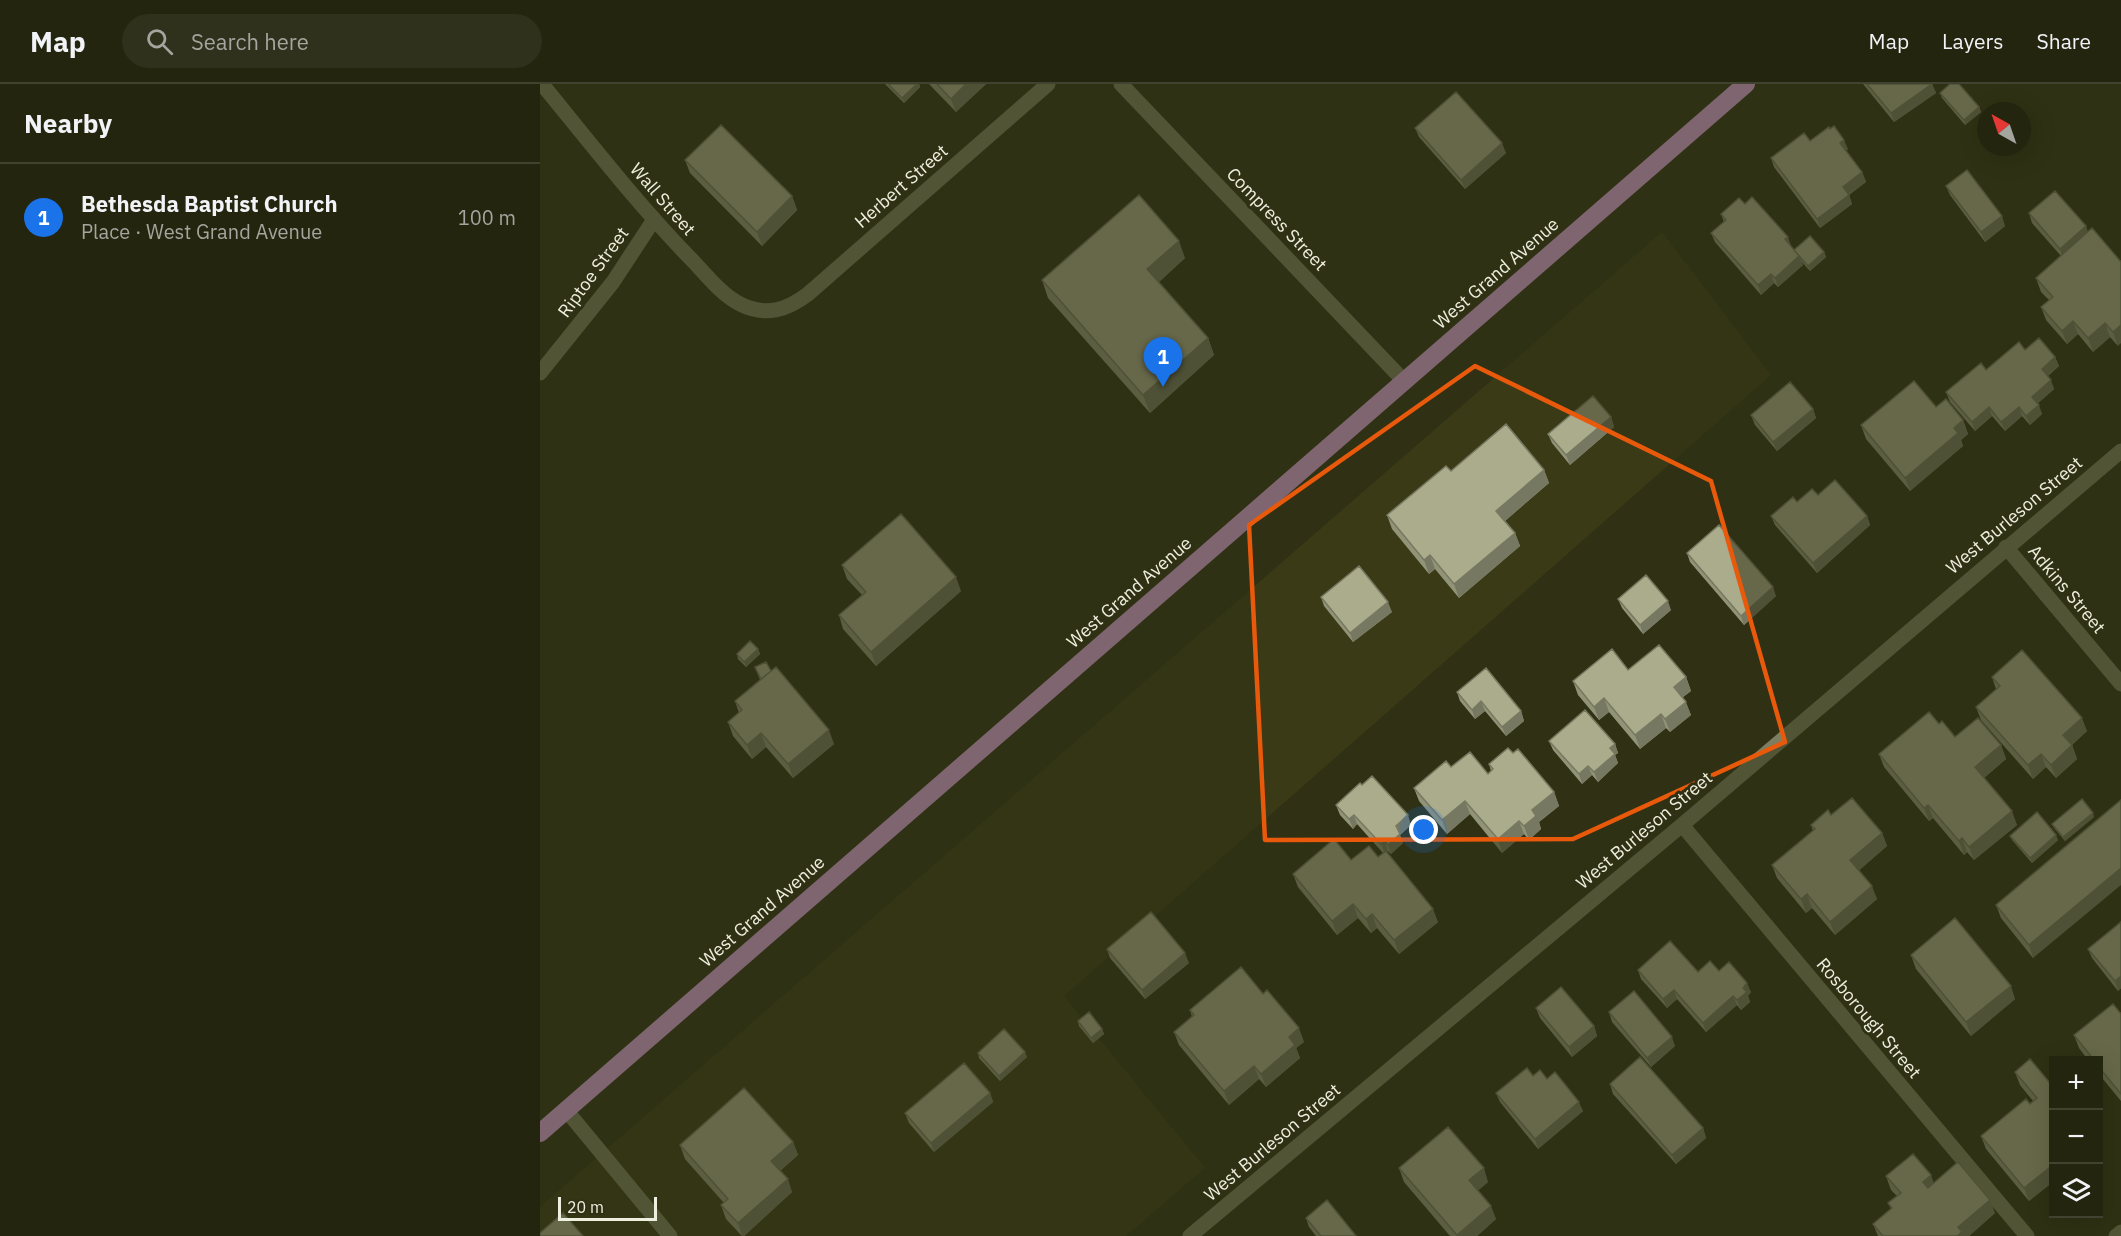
<!DOCTYPE html>
<html lang="en">
<head>
<meta charset="utf-8">
<style>
  :root { --surface:#24250f; --page:#30311d; --text:#f1f3f6; --muted:#a3a59e; --line:#41422f; --accent:#1a73e8 }
  body { margin:0; font-family:"IBM Plex Sans",sans-serif; background:var(--page); color:var(--text) }
  .controls { position:absolute; right:18px; bottom:18px; display:grid; overflow:hidden; border-radius:0px; box-shadow:0 6px 24px #0002 }
  .controls button { width:54px; height:54px; display:grid; place-items:center; padding:0; border:0; border-bottom:2px solid var(--line); background:var(--surface); color:var(--text); font:30px sans-serif }
  .compass { position:absolute; left:1437px; top:18px; width:54px; height:54px; border-radius:50%; background:var(--surface); box-shadow:0 6px 24px #0002; rotate:320deg }
  .scale { position:absolute; left:18px; bottom:15px; width:99px; box-sizing:border-box; padding-left:6px; border:3px solid #eeefde; border-top:0; font-size:16px; line-height:21px; white-space:nowrap; color:#eeefde; -webkit-text-stroke:4px #303114; paint-order:stroke }
  .you { position:absolute; left:884px; top:746px; width:21px; height:21px; margin:-15px; border:4px solid #fff; border-radius:50%; background:#1a73e8; box-shadow:0 0 0 9px #1a73e833 }
  .badge { display:grid; place-items:center; width:39px; height:39px; border-radius:50%; background:var(--accent); color:#fff; font-size:20px; font-weight:700 }
  .pin { position:absolute; translate:-50% -50px; filter:drop-shadow(0 2px 3px #0008) }
  .pin::after { content:''; position:absolute; top:32px; width:21px; height:18px; background:inherit; clip-path:polygon(0 0,100% 0,50% 100%) }
  .list { margin:0; padding:0; list-style:none }
  h2 { display:flex; justify-content:space-between; align-items:center; height:78px; margin:0; padding:0 24px; font-size:26px }
  h2 small { font-size:20px; font-weight:400; color:var(--muted) }
  .list li { display:grid; grid-template-columns:39px 1fr auto; gap:18px; align-items:center; box-sizing:border-box; height:108px; padding:0 24px; border-top:2px solid var(--line) }
  .list b { display:block; font-size:22px; white-space:nowrap }
  .list p { margin:0; font-size:20px; white-space:nowrap; color:var(--muted) }
  .list em { font-size:20px; font-style:normal; color:var(--muted) }
  .icon { flex:none; width:33px; height:33px; fill:none; stroke:currentColor; stroke-width:2; stroke-linecap:round; stroke-linejoin:round }
  .map { position:relative; flex:none; width:1581px; height:1152px; overflow:hidden }
  header { display:flex; align-items:center; gap:36px; box-sizing:border-box; height:84px; padding:0 30px; background:var(--surface); border-bottom:2px solid var(--line) }
  header strong { font-size:28px }
  nav { display:flex; gap:33px; margin-inline-start:auto; font-size:21px }
  .search { width:420px; height:54px; background:var(--page); display:flex; align-items:center; gap:15px; box-sizing:border-box; padding:0 21px; border-radius:33px; color:var(--muted); font-size:22px }
  main { display:flex }
  aside { flex:1; background:var(--surface) }
  .map>svg:first-child { display:block }
</style>
</head>
<body>
<header>
<strong>Map</strong>
<div class="search"><svg class="icon" aria-label="search" viewBox="0 0 24 24"><circle cx="10" cy="10" r="6"/><path d="M15 15l6 6"/></svg>Search here</div>
<nav><a>Map</a><a>Layers</a><a>Share</a></nav>
</header>
<main>
<aside>
<h2>Nearby<small></small></h2>
<ul class="list">
<li><span class="badge">1</span><div><b>Bethesda Baptist Church</b><p>Place · West Grand Avenue</p></div><em>100 m</em></li>
</ul>
</aside>
<div class="map">
<svg width="1581" height="1152" viewBox="0 0 1581 1152">
  <rect width="100%" height="100%" fill="#303114"/>
  <!-- built -->
  <path fill="#3a3b16" d="M1122,148L1231,291L524,912L665,1084L586,1152H0V1123Z"/>
  <g fill="none" stroke-linecap="round" stroke-linejoin="round">
    <!-- street -->
    <path stroke="#7d7e5f" stroke-width="15" d="M2,0C51,60 99,122 153,177C167,192 182,211 200,220C226,233 247,226 268,210L508,0
      M581,0L864,297
      M0,289L73,198L113,137
      M1466,463L1581,600
      M1142,741L1487,1152
      M26,1026L130,1152
      M650,1152L1142,741L1581,367
      M1576,1152L1581,1148"/>
    <!-- highway -->
    <path stroke="#dea5df" stroke-width="18" d="M0,1049L1206,0"/>
  </g>
  <!-- wall -->
  <path fill="#929478" d="M345,0H379L380,3L364,19Z
    M389,0H446L416,28Z
    M1323,0H1392L1396,9L1354,38Z
    M1400,9L1439,23L1441,28L1425,41L1402,14Z
    M875,44L966,69L925,105L879,53Z
    M1270,57L1308,65L1306,66L1322,88L1326,98L1309,111L1312,120L1280,144L1234,83L1231,74Z
    M145,76L252,112L257,126L222,162L150,89Z
    M1406,102L1465,142L1445,158L1410,111Z
    M1205,120L1254,166L1284,168L1286,173L1270,187L1261,177L1263,181L1238,203L1234,199L1221,211L1175,158L1171,149L1184,138L1181,130Z
    M1489,129L1546,142L1578,262L1570,253L1553,268L1538,250L1527,260L1506,236L1501,223L1509,216L1501,208L1496,194L1521,172L1492,139Z
    M645,174L619,198L668,254L674,271L610,329L508,214L502,196Z
    M1485,266L1515,273L1519,282L1508,292L1514,305L1497,320L1502,330L1490,341L1482,332L1465,347L1452,332L1435,347L1410,318L1406,308L1446,286Z
    M1396,323L1423,336L1428,350L1421,356L1423,362L1370,407L1326,355L1321,341Z
    M1273,325L1276,334L1237,367L1215,341L1211,331Z
    M1071,333L1074,343L1030,381L1012,359L1008,350Z
    M1004,386L1009,399L965,437L975,449L980,462L919,514L895,485L889,490L852,445L847,431L911,387Z
    M1278,411L1327,432L1330,441L1277,489L1235,441L1231,432L1257,418Z
    M1147,469L1236,512L1204,541L1150,478Z
    M302,481L421,507L336,582L303,545L299,531L322,511L307,495Z
    M781,513L852,528L813,558L784,522Z
    M1078,515L1131,526L1103,550L1082,524Z
    M218,565L220,570L206,583L198,575L197,570Z
    M215,583L231,587L294,660L253,694L226,663L212,675L193,652L188,638L199,629L195,617L220,596Z
    M1088,586L1146,593L1151,607L1143,613L1151,631L1130,648L1126,644L1100,665L1069,628L1059,636L1038,611L1033,597Z
    M1452,593L1547,647L1532,661L1537,675L1516,694L1506,683L1493,695L1441,636L1436,623L1456,605Z
    M917,608L981,627L984,637L966,652L945,627L935,635L920,617Z
    M1399,640L1415,653L1461,661L1466,675L1444,694L1477,741L1434,776L1427,768L1424,771L1393,734L1389,737L1344,683L1339,670Z
    M1009,657L1075,660L1078,669L1075,671L1078,679L1058,698L1052,691L1042,700L1013,666Z
    M973,669L1014,708L1019,722L999,738L1001,745L989,756L984,750L962,769L930,730L907,750L879,717L874,704L911,683L948,690L951,687L949,680Z
    M822,701L871,741L860,751L863,759L851,770L848,767L847,768L898,838L859,870L837,844L831,849L818,834L797,851L758,803L753,790L811,776L838,773L843,769L817,740L813,745L800,731L796,721Z
    M1581,716L1493,874L1461,834L1456,821Z
    M1291,731L1342,749L1347,762L1319,786L1337,815L1295,851L1272,824L1266,829L1237,794L1232,781L1273,747L1271,741Z
    M1554,733L1525,757L1514,744L1512,740Z
    M1470,752L1518,756L1492,779L1472,756Z
    M1581,838V904L1578,907L1552,874L1548,865Z
    M567,865L649,879L605,915L570,874Z
    M1371,871L1475,915L1431,952L1376,885Z
    M1098,886L1158,888L1179,887L1211,908L1208,912L1210,918L1201,926L1197,921L1166,948L1137,915L1127,924L1101,895Z
    M996,924L1054,942L1057,952L1032,973L1000,934Z
    M650,926L764,958L756,964L760,974L726,1003L719,995L689,1021L639,961L634,948L652,933Z
    M1069,928L1135,962L1111,983L1072,938Z
    M1581,930V1017L1558,989V976H1548L1539,964L1534,951Z
    M538,937L562,945L564,950L553,959L539,942Z
    M438,969L487,973L460,997L439,974Z
    M1475,988L1514,1004V1097L1489,1117L1446,1065L1441,1052L1493,1017L1480,1001Z
    M993,992L1007,995L1043,1027L998,1065L960,1018L956,1009Z
    M1070,1000L1163,1044L1166,1054L1136,1080L1073,1010Z
    M450,1009L453,1018L394,1068L369,1039L365,1029Z
    M253,1058L258,1071L240,1087L252,1108L204,1152H202L186,1135L181,1121L184,1119L145,1075L140,1061Z
    M859,1084L948,1098L938,1106L956,1135L937,1152H910L864,1098Z
    M1346,1092L1394,1099L1455,1129L1429,1152H1338L1333,1140L1351,1125L1348,1119L1357,1112L1351,1106Z
    M766,1134L816,1152H776L769,1143Z"/>
  <!-- shaded-wall -->
  <path fill="#777861" d="M377,0H379L380,3L364,19L362,14Z
    M426,0H446L416,28L411,15Z
    M1392,0L1396,9L1354,38L1351,29Z
    M1439,23L1441,28L1425,41L1424,36Z
    M1304,56L1308,65L1304,68L1300,59Z
    M962,59L966,69L925,105L921,96Z
    M1322,88L1326,98L1306,112L1303,103Z
    M1309,111L1312,120L1280,144L1277,135Z
    M252,112L257,126L222,162L217,148Z
    M1462,132L1465,142L1445,158L1441,148Z
    M1546,142L1549,152L1523,174L1520,165Z
    M1248,153L1251,162L1245,155Z
    M639,157L645,174L614,202L607,185Z
    M1284,168L1286,173L1270,187L1268,182Z
    M1259,172L1263,181L1238,203L1235,194Z
    M1231,190L1234,199L1221,211L1218,201Z
    M1533,237L1538,250L1527,260L1522,247Z
    M1565,239L1570,253L1553,268L1548,254Z
    M1581,241V259L1578,262L1573,248Z
    M668,254L674,271L610,329L603,311Z
    M1515,273L1519,282L1505,294L1502,285Z
    M1511,296L1514,305L1495,322L1492,313Z
    M1499,321L1502,330L1490,341L1486,332Z
    M1449,323L1452,332L1435,347L1432,338Z
    M1479,323L1482,332L1465,347L1461,338Z
    M1273,325L1276,334L1237,367L1233,358Z
    M1071,333L1074,343L1030,381L1026,371Z
    M1423,336L1428,350L1421,356L1423,362L1370,407L1365,394L1414,344Z
    M1004,386L1009,399L961,440L956,427Z
    M1327,432L1330,441L1277,489L1273,479Z
    M975,449L980,462L919,514L914,500Z
    M890,471L895,485L889,490L884,476Z
    M416,493L421,507L336,582L331,568Z
    M1233,503L1236,512L1204,541L1201,532Z
    M1128,517L1131,526L1103,550L1100,541Z
    M848,518L852,528L813,558L810,549Z
    M218,565L220,570L206,583L204,578Z
    M1146,593L1151,607L1139,616L1134,603Z
    M1064,614L1069,628L1059,636L1054,623Z
    M941,617L945,627L935,635L932,626Z
    M1146,618L1151,631L1130,648L1125,635Z
    M981,627L984,637L966,652L962,643Z
    M1121,630L1126,644L1100,665L1095,651Z
    M1542,634L1547,647L1528,664L1523,651Z
    M289,646L294,660L253,694L248,680Z
    M221,649L226,663L212,675L207,661Z
    M1075,660L1078,669L1075,671L1078,679L1058,698L1054,688L1070,664Z
    M1461,661L1466,675L1440,697L1435,683Z
    M1532,661L1537,675L1516,694L1511,681Z
    M1501,670L1506,683L1493,695L1488,681Z
    M1048,682L1052,691L1042,700L1039,690Z
    M1014,708L1019,722L999,738L1001,745L989,756L984,742L992,726Z
    M925,717L930,730L907,750L902,736Z
    M1388,721L1393,734L1389,737L1384,724Z
    M1472,727L1477,741L1434,776L1429,763Z
    M1553,729L1554,733L1525,757L1523,753Z
    M814,731L817,740L813,745L809,735Z
    M868,731L871,741L860,751L863,759L851,770L848,761L856,742Z
    M979,737L984,750L962,769L958,755Z
    M1342,749L1347,762L1315,790L1310,776Z
    M1516,751L1518,756L1492,779L1490,774Z
    M1422,754L1427,768L1424,771L1419,757Z
    M845,757L848,767L845,770L841,760Z
    M1581,784V801L1493,874L1489,861Z
    M1332,802L1337,815L1295,851L1290,838Z
    M1267,810L1272,824L1266,829L1261,815Z
    M813,820L818,834L797,851L792,837Z
    M893,825L898,838L859,870L854,856Z
    M832,830L837,844L831,849L826,835Z
    M645,869L649,879L605,915L602,906Z
    M1581,892V904L1578,907L1575,897Z
    M1207,899L1211,908L1208,912L1210,918L1201,926L1197,916L1203,904Z
    M1471,902L1475,915L1431,952L1426,938Z
    M1134,906L1137,915L1127,924L1123,915Z
    M1193,912L1197,921L1166,948L1163,939Z
    M1054,942L1057,952L1032,973L1029,963Z
    M759,944L764,958L756,964L760,974L726,1003L721,990L749,953Z
    M562,945L564,950L553,959L551,954Z
    M1132,953L1135,962L1111,983L1107,974Z
    M485,968L487,973L460,997L459,992Z
    M714,982L719,995L689,1021L684,1007Z
    M450,1009L453,1018L394,1068L391,1059Z
    M1039,1018L1043,1027L998,1065L995,1055Z
    M1163,1044L1166,1054L1136,1080L1132,1071Z
    M253,1058L258,1071L236,1090L231,1077Z
    M1514,1080V1097L1489,1117L1484,1104Z
    M944,1084L948,1098L934,1110L929,1096Z
    M1391,1091L1396,1105L1388,1112L1383,1098Z
    M248,1095L252,1108L204,1152H202L198,1139Z
    M1450,1116L1455,1129L1429,1152H1417L1418,1143Z
    M951,1122L956,1135L937,1152H917Z"/>
  <!-- building -->
  <path fill="#aaac8b" stroke="#777861" stroke-width="1.5" d="M348,0H377L362,14Z
    M397,0H426L411,15Z
    M1327,0H1392L1351,29Z
    M1410,0H1419L1439,23L1424,36L1400,9Z
    M916,8L962,59L921,96L875,44Z
    M181,41L252,112L217,148L145,76Z
    M1294,42L1304,56L1300,59L1322,88L1303,103L1309,111L1277,135L1231,74L1264,49L1270,57L1289,43L1290,45Z
    M1427,86L1462,132L1441,148L1406,102Z
    M1515,107L1546,142L1520,165L1489,129Z
    M599,111L639,157L607,185L668,254L603,311L502,196Z
    M1212,113L1248,153L1245,155L1259,172L1235,194L1231,190L1218,201L1171,149L1186,136L1181,130L1199,114L1205,120Z
    M1552,144L1581,178V241L1573,248L1565,239L1548,254L1533,237L1522,247L1501,223L1513,213L1496,194Z
    M1270,152L1284,168L1268,182L1254,166Z
    M1499,254L1515,273L1502,285L1511,296L1492,313L1499,321L1486,332L1479,323L1461,338L1449,323L1432,338L1406,308L1441,279L1446,286L1479,258L1485,266Z
    M1374,297L1396,323L1406,315L1423,336L1414,344L1418,349L1365,394L1321,341Z
    M1250,298L1273,325L1233,358L1211,331Z
    M1053,312L1071,333L1026,371L1008,350Z
    M966,340L1004,386L956,427L975,449L914,500L890,471L884,476L847,431L906,382L911,387Z
    M1295,396L1327,432L1273,479L1231,432L1253,413L1257,418L1272,405L1278,411Z
    M361,430L416,493L331,568L299,531L326,508L302,481Z
    M1179,441L1233,503L1201,532L1147,469Z
    M819,482L848,518L810,549L781,513Z
    M1106,491L1128,517L1100,541L1078,515Z
    M210,557L218,565L204,578L197,570Z
    M1119,561L1146,593L1134,603L1146,618L1125,635L1121,630L1095,651L1064,614L1054,623L1033,597L1072,565L1088,586Z
    M1482,566L1542,634L1523,651L1532,661L1511,681L1501,670L1488,681L1436,623L1460,602L1452,593Z
    M226,578L231,587L221,595L215,583Z
    M236,583L289,646L248,680L221,649L207,661L188,638L202,626L195,617Z
    M946,584L981,627L962,643L941,617L932,626L917,608Z
    M1045,626L1075,660L1070,664L1075,670L1054,688L1048,682L1039,690L1009,657Z
    M1389,628L1399,640L1402,637L1415,653L1438,634L1461,661L1435,683L1472,727L1429,763L1422,754L1419,757L1388,721L1384,724L1339,670Z
    M968,664L973,669L978,665L1014,708L992,726L996,732L984,742L979,737L958,755L925,717L902,736L874,704L906,677L911,683L930,668L948,690L953,685L949,680Z
    M832,692L868,731L856,742L860,750L848,761L845,757L841,760L814,731L809,735L796,721L820,699L822,701Z
    M1312,714L1342,749L1310,776L1332,802L1290,838L1267,810L1261,815L1232,781L1275,745L1271,741L1288,726L1291,731Z
    M1542,715L1553,729L1523,753L1512,740Z
    M1581,716V784L1489,861L1456,821Z
    M1497,728L1516,751L1490,774L1470,752Z
    M794,755L811,776L829,762L838,773L846,767L893,825L854,856L832,830L826,835L813,820L792,837L753,790Z
    M611,828L645,869L602,906L567,865Z
    M1415,834L1471,902L1426,938L1371,871Z
    M1581,838V892L1575,897L1548,865Z
    M1130,857L1158,888L1170,877L1179,887L1189,878L1207,899L1203,904L1207,908L1197,916L1193,912L1163,939L1134,906L1123,915L1098,886Z
    M701,883L723,910L727,906L759,944L749,953L755,961L721,990L714,982L684,1007L634,948L654,931L650,926Z
    M1021,903L1054,942L1029,963L996,924Z
    M1094,907L1132,953L1107,974L1069,928Z
    M1573,920L1581,930V1010L1558,982V976H1554L1534,951Z
    M549,928L562,945L551,954L538,937Z
    M464,945L485,968L459,992L438,969Z
    M1100,973L1163,1044L1132,1071L1070,1000Z
    M1490,975L1514,1004V1080L1484,1104L1441,1052L1486,1015L1490,1020L1497,1014L1475,988Z
    M424,979L450,1009L391,1059L365,1029Z
    M987,984L993,992L1000,986L1007,995L1015,988L1039,1018L995,1055L956,1009Z
    M204,1004L253,1058L231,1077L248,1095L198,1139L181,1121L188,1115L140,1061Z
    M908,1043L944,1084L929,1096L951,1122L917,1151L859,1084Z
    M1373,1070L1391,1091L1383,1098L1388,1104L1418,1078L1450,1116L1418,1143L1422,1148L1417,1152H1343L1333,1140L1352,1124L1348,1119L1361,1109L1346,1092Z
    M787,1116L816,1152H781L766,1134Z
    M23,1129L43,1152H0V1149Z"/>
  <!-- marked area -->
  <path d="M0 0H1581V1152H0ZM935,282L1171,397L1245,658L1033,755L725,756L709,441Z" fill="#303114" fill-opacity=".55" fill-rule="evenodd"/>
  <path fill="none" stroke="#e8590c" stroke-width="4.5" stroke-linejoin="round" d="M935,282L1171,397L1245,658L1033,755L725,756L709,441Z"/>
  <g text-anchor="middle" dominant-baseline="central" stroke-width="6" stroke-linejoin="round" paint-order="stroke">
    <!-- street labels -->
    <g font-size="18" fill="#eeefde" stroke="#303114">
      <text transform="translate(361 102) rotate(-41)">Herbert Street</text>
      <text transform="translate(123 115) rotate(49)">Wall Street</text>
      <text transform="translate(737 135) rotate(46)">Compress Street</text>
      <text transform="translate(53 188) rotate(-54)">Riptoe Street</text>
      <text transform="translate(956 189) rotate(-41)">West Grand Avenue</text>
      <text transform="translate(1474 431) rotate(-40)">West Burleson Street</text>
      <text transform="translate(1527 505) rotate(50)">Adkins Street</text>
      <text transform="translate(589 508) rotate(-41)">West Grand Avenue</text>
      <text transform="translate(1104 746) rotate(-40)">West Burleson Street</text>
      <text transform="translate(222 827) rotate(-41)">West Grand Avenue</text>
      <text transform="translate(1329 934) rotate(50)">Rosborough Street</text>
      <text transform="translate(732 1058) rotate(-40)">West Burleson Street</text>
    </g>
  </g>
</svg>
<div class="controls">
<button>+</button>
<button>−</button>
<button><svg class="icon" aria-label="layers" viewBox="0 0 24 24"><path d="M12 4l9 5-9 5-9-5zM3 14l9 5 9-5"/></svg></button>
</div>
<svg class="compass" viewBox="-18 -18 36 36"><path d="M0-13l5 13h-10z" fill="#e53935"/><path d="M0 13l5-13h-10z" fill="#a3a59e"/></svg>
<div class="scale">20 m</div>
<div class="you"></div>
<div class="pin badge" style="left:623px;top:303px">1</div>
</div>
</main>
</body>
</html>
